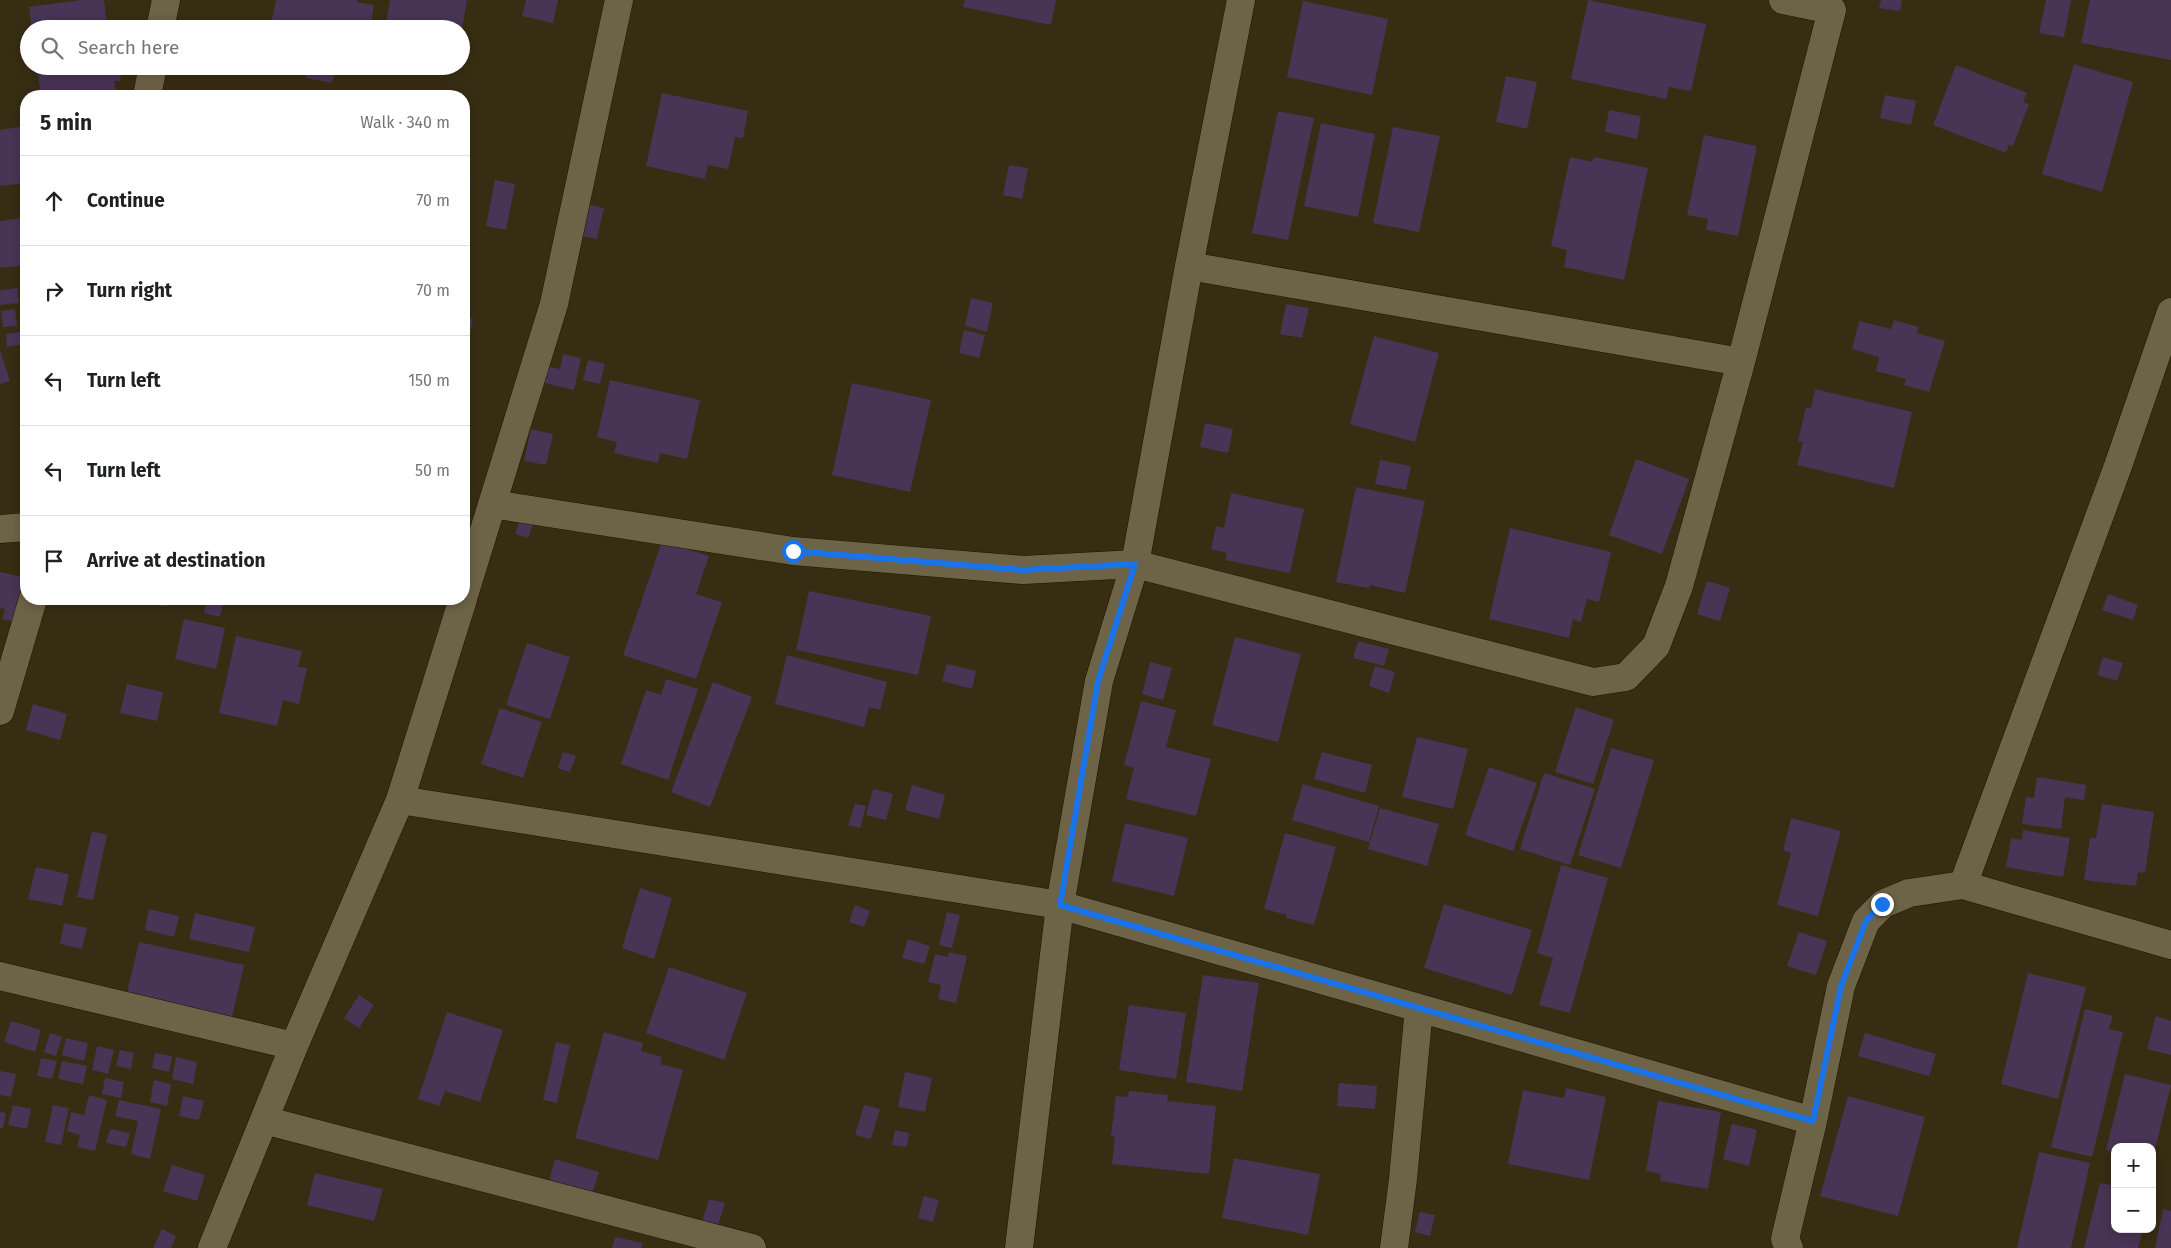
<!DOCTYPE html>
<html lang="en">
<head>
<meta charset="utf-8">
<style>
  :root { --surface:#fff; --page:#f6f6f6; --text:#202124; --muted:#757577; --line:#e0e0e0 }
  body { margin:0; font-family:"Fira Sans",sans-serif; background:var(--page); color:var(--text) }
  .controls { position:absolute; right:15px; bottom:15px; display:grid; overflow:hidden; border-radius:10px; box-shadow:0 2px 12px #0003 }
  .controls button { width:45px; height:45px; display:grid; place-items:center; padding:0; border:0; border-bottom:1px solid var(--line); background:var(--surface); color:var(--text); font:25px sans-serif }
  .stop { position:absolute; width:15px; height:15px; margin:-11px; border:4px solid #1a73e8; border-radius:50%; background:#fff }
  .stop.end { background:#1a73e8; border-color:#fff; box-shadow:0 1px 5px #0008 }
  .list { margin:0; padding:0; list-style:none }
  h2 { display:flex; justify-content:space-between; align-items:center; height:65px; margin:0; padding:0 20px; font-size:21px }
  h2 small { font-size:16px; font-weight:400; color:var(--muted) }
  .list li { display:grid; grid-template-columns:32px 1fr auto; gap:15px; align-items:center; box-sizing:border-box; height:90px; padding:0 20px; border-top:1px solid var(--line) }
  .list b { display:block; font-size:19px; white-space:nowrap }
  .list em { font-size:16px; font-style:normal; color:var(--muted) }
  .icon { flex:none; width:28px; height:28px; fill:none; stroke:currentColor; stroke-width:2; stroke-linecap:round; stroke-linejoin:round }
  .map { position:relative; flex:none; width:2171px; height:1248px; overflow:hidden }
  .search { position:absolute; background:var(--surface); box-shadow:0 2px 12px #0003; left:20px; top:20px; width:450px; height:55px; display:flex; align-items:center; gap:12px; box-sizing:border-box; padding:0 18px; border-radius:28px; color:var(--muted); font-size:19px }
  .panel { position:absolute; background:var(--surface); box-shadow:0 2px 12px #0003; left:20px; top:90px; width:450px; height:515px; border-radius:20px }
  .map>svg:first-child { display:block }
</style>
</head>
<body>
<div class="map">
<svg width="2171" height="1248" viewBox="0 0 2171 1248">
  <rect width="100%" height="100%" fill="#372d13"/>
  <!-- building -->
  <path fill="#483455" d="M81,0H104L107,25L113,24L114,29H32L29,7Z
    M276,0H358L357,2L374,5L370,29H270Z
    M390,0H467L462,29H385Z
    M526,0H558L553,23L522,16Z
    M965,0H1056L1051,25L963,7Z
    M1588,0L1706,24L1691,91L1669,87L1666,99L1571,79Z
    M1881,0H1902L1900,11L1879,8Z
    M2046,0H2071L2064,37L2039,33Z
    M2090,0H2171V60L2081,43Z
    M1303,1L1388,19L1372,95L1287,77Z
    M2074,64L2133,82L2102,192L2042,174Z
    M1956,65L2027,93L2023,102L2029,104L2013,146L2009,145L2006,153L1933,125Z
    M37,66H119L121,81H114L117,96H41Z
    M308,66H336L332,83L306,78Z
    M1506,76L1537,82L1527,129L1496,122Z
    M662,93L748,111L743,138L735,137L728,169L708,165L705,179L646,166Z
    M1885,95L1916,101L1911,125L1880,118Z
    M1609,110L1641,116L1637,139L1605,132Z
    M1278,111L1314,118L1288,240L1252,233Z
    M1321,123L1375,134L1358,217L1304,206Z
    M26,126V183L0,186V130Z
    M1393,127L1440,136L1419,232L1373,223Z
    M1704,135L1757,146L1738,236L1706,230L1708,219L1687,215Z
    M1570,157L1592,162L1594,157L1648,168L1624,280L1564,267L1567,250L1551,246Z
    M1009,165L1028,168L1022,199L1003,195Z
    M464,180L471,181L465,211H464Z
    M495,180L515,184L506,230L486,226Z
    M580,203L604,208L597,239L573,234Z
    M26,217V265L0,268V221Z
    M17,288L19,303L0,305V290Z
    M971,298L993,303L987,332L965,326Z
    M1286,304L1309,308L1302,338L1280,334Z
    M15,309L17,326L3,327L1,311Z
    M464,317L473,319L467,350L464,349Z
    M1894,320L1919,327L1917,333L1945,341L1929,392L1904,385L1906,379L1876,371L1879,357L1852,349L1859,321L1891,329Z
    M964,330L985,335L979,358L959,353Z
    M26,331V344L7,347L6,334Z
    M1374,336L1439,353L1415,442L1350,424Z
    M0,350L10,381L0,384Z
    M563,354L581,358L574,390L536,381L539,364L560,369Z
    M588,360L605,364L600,384L583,380Z
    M464,377L469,378L465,403L464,402Z
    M610,380L700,400L687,459L660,453L658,463L614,453L617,442L597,437Z
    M852,383L931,400L910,492L832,475Z
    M1815,389L1912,412L1894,488L1797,465L1803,442L1798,441L1806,407L1811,408Z
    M1205,423L1233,429L1228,453L1200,447Z
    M531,429L553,434L546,465L524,461Z
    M1636,459L1689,479L1662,554L1609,535Z
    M1380,460L1411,466L1406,490L1375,484Z
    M1356,487L1425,501L1405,593L1370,585L1369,588L1336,582Z
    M1231,493L1304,509L1290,573L1225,560L1227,553L1211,549L1216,526L1224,528Z
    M520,520L533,524L528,538L515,534Z
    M1510,528L1611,552L1599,602L1587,599L1581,622L1573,619L1569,638L1489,619Z
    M662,541L709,556L696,594L722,602L696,679L623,655Z
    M0,572L26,578L16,622L2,619L5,609L0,608Z
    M1707,581L1730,588L1720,621L1697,614Z
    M809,591L931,616L918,675L796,650Z
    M2108,594L2138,605L2133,620L2102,610Z
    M157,599H169L167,607L155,604Z
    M207,599H224L220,617L204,613Z
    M184,619L225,628L216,669L175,659Z
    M236,636L302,651L298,667L307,668L299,704L283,700L277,726L219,713Z
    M1235,637L1301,654L1278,742L1212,725Z
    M1358,641L1389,649L1384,666L1353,658Z
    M527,643L570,657L550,719L506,705Z
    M787,655L887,682L880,710L869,707L864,727L775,704Z
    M2103,657L2123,663L2117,681L2097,675Z
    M1150,662L1172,668L1163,700L1142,694Z
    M947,664L976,671L972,689L942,681Z
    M1375,666L1395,672L1389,693L1369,686Z
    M666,679L698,689L668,780L621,764L646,690L661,695Z
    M713,682L752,697L710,807L671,792Z
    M127,684L163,692L157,721L120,713Z
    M1141,701L1176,710L1166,747L1211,759L1196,816L1126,799L1134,768L1124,765Z
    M33,704L67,714L60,740L26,730Z
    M1576,707L1614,720L1593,784L1555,772Z
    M500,708L542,722L523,778L481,764Z
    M1417,737L1468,749L1453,809L1402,797Z
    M1611,748L1654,760L1621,868L1578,855Z
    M563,752L576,756L570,772L558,768Z
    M1322,752L1372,765L1365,793L1314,779Z
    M1489,767L1537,783L1513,851L1465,835Z
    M1544,773L1595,789L1570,865L1520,849Z
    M2037,777L2086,785L2084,800L2065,797L2061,829L2022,824L2026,797L2034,798Z
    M1303,784L1379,806L1369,842L1292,820Z
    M912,785L945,795L939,819L905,810Z
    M873,789L893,794L886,820L866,815Z
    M855,804L866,806L860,828L848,825Z
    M2102,804L2154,812L2145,873L2138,872L2136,886L2084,880L2090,838H2096Z
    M1380,808L1439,824L1427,866L1368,849Z
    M1791,818L1841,831L1818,916L1777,905L1791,853L1783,850Z
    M1125,823L1188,838L1174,896L1112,881Z
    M2023,830L2070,838L2063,877L2006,867L2011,838L2022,840Z
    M92,831L107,835L93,900L77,897Z
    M1285,833L1336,847L1314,925L1286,918L1287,915L1264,909Z
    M1561,865L1608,878L1570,1013L1539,1005L1553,958L1537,953Z
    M36,867L69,874L62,906L28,899Z
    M640,888L672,898L654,959L622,948Z
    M1444,904L1532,930L1512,995L1424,968Z
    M855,905L870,911L864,927L849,922Z
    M149,909L179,916L174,937L145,930Z
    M947,912L960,915L952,948L939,945Z
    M195,913L255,927L249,952L189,939Z
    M64,923L87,928L82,949L60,944Z
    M1799,932L1827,941L1816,975L1787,966Z
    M908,939L930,946L924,964L902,958Z
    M139,942L244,965L232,1017L127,993Z
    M949,952L967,956L956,1003L938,999L941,985L928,982L935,954L948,957Z
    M669,967L747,993L724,1060L646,1033Z
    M2028,973L2086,987L2058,1099L2001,1084Z
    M1203,975L1259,983L1242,1091L1186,1082Z
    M359,995L374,1005L359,1028L344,1018Z
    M1129,1005L1186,1013L1176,1079L1119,1070Z
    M2085,1009L2113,1016L2109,1029L2123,1032L2092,1157L2051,1147Z
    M447,1012L503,1030L480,1102L445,1091L439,1106L418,1099Z
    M2156,1016L2171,1021V1055L2147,1049Z
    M11,1021L41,1030L35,1052L4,1042Z
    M604,1032L643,1043L641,1051L662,1057L660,1064L683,1070L658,1160L575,1138Z
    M50,1033L62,1037L56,1056L44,1052Z
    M1865,1033L1936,1054L1929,1076L1858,1056Z
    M66,1038L88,1043L84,1061L62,1055Z
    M556,1042L570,1045L557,1103L543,1100Z
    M97,1046L114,1050L108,1074L92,1070Z
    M120,1050L134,1053L131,1069L116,1066Z
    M155,1053L172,1056L169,1072L152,1068Z
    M176,1057L197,1062L193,1084L172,1079Z
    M41,1058L57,1061L52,1079L37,1076Z
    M62,1061L87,1066L83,1084L58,1079Z
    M0,1071L16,1074L11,1097L0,1095Z
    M905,1072L932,1078L925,1112L898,1107Z
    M2125,1074L2171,1085L2153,1157L2152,1147H2115V1152L2106,1150Z
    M105,1078L124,1082L121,1098L102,1094Z
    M154,1080L171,1084L167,1106L150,1102Z
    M1339,1083L1377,1086L1375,1109L1337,1106Z
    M1566,1088L1606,1097L1589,1180L1508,1164L1523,1090L1564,1098Z
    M1129,1091L1168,1095L1167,1101L1216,1106L1209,1174L1112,1164L1115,1137L1111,1136L1116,1096L1128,1097Z
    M89,1095L107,1100L95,1151L77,1147L80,1135L67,1131L71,1112L84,1115Z
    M183,1096L204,1101L199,1120L179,1116Z
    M1848,1096L1925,1117L1898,1216L1820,1196Z
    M119,1100L161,1109L150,1159L131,1154L138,1121L115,1116Z
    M1658,1101L1721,1112L1708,1189L1660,1181L1661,1174L1646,1171Z
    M13,1105L31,1109L27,1129L8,1125Z
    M53,1105L69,1108L61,1145L45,1142Z
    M864,1105L880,1109L871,1139L855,1135Z
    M0,1112L6,1113L3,1128H0Z
    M1732,1124L1757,1130L1749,1166L1723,1159Z
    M110,1129L130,1133L126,1147L106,1143Z
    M895,1130L909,1133L907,1147L892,1145Z
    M2039,1152L2090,1163L2071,1248H2017Z
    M1234,1158L1320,1174L1308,1235L1222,1218Z
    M555,1159L599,1172L592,1194L549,1181Z
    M172,1165L205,1175L197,1201L163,1191Z
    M315,1173L383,1189L374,1221L307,1205Z
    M2100,1183L2115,1186V1229H2143L2138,1248H2084Z
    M924,1196L939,1200L933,1222L918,1218Z
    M709,1199L725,1203L717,1229L701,1225Z
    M2163,1209L2171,1211V1248H2155Z
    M1420,1212L1435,1215L1430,1236L1415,1232Z
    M162,1229L176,1236L171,1248H153Z
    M615,1237L643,1243L641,1248H612Z"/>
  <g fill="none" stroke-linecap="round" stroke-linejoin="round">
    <defs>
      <path id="street" d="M1241,0L1189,266L1135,564L1593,682L1626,677L1656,646L1679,586L1741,362L1832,10L1783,0
        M160,29L166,0
        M147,96L153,66
        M1189,266L1741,362
        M0,529L26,527
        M464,595L554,304L619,0
        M0,711L33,599
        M400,800L1060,905L1099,681L1135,564L1023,570L793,551L492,504
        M1963,885L2118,466L2171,312
        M0,976L294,1046
        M264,1120L752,1248
        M212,1248L294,1046L400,800L463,599
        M1019,1248L1060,905L1813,1121
        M1394,1248L1403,1179L1419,1008
        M1789,1248L1785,1239L1813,1121L1841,986L1866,921L1883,904L1909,893L1963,885L2171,945"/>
    </defs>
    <!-- street casing -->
    <use href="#street" stroke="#1e1500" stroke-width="29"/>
    <!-- street -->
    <use href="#street" stroke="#6d6347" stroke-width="28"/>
  </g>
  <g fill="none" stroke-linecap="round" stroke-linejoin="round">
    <!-- route -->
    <path stroke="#1a73e8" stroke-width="6" d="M793,551L1023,570L1135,564L1098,681L1060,905L1813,1121L1841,986L1866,921L1882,904"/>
  </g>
</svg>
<div class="controls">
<button>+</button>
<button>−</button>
</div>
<div class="stop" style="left:793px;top:551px"></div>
<div class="stop end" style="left:1882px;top:904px"></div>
<div class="search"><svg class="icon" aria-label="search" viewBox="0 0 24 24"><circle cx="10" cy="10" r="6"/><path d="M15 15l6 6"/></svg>Search here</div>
<section class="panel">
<h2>5 min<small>Walk · 340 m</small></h2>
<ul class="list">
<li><svg class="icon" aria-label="ahead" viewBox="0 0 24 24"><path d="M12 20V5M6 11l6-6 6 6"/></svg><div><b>Continue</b></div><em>70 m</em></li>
<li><svg class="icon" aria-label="right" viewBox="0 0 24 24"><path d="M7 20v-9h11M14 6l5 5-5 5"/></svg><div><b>Turn right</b></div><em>70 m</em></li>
<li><svg class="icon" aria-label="left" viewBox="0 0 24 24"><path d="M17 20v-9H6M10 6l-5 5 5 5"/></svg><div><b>Turn left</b></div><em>150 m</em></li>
<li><svg class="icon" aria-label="left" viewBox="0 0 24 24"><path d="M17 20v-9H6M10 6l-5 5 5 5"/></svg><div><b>Turn left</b></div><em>50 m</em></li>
<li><svg class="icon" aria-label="arrive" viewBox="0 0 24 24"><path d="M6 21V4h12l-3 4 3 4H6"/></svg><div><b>Arrive at destination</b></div></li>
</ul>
</section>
</div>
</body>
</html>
